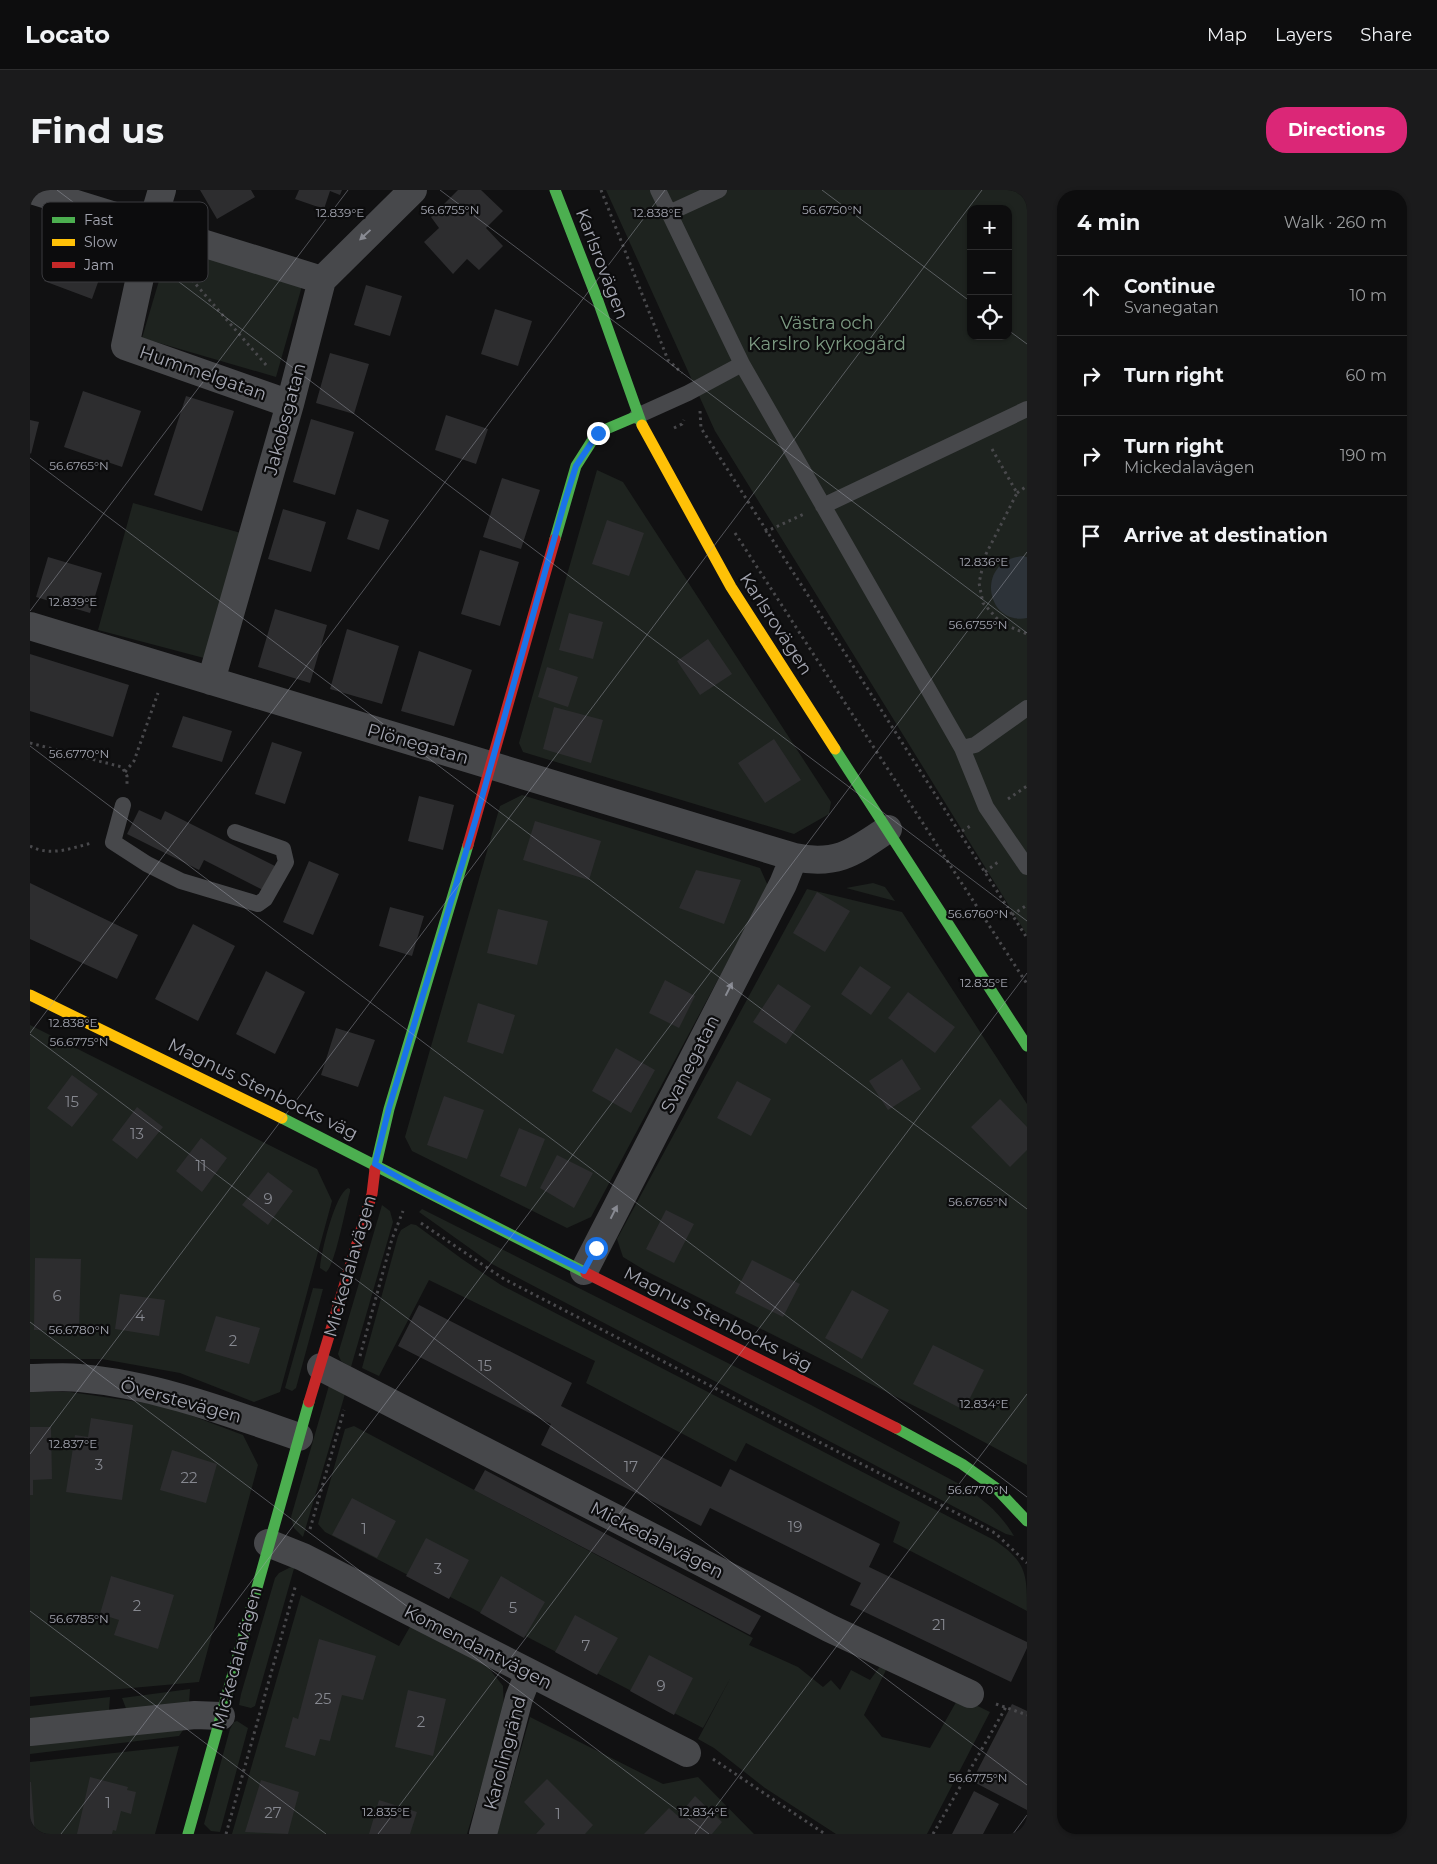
<!DOCTYPE html>
<html lang="en">
<head>
<meta charset="utf-8">
<style>
  :root { --surface:#0d0d0e; --page:#1b1b1c; --text:#f1f3f6; --muted:#9a9c9e; --line:#2d2d2e; --accent:#db2777 }
  body { margin:0; font-family:Montserrat,sans-serif; background:var(--page); color:var(--text) }
  .controls { position:absolute; right:15px; top:15px; display:grid; overflow:hidden; border-radius:10px; box-shadow:0 1px 4px #0004 }
  .controls button { width:45px; height:45px; display:grid; place-items:center; padding:0; border:0; border-bottom:1px solid var(--line); background:var(--surface); color:var(--text); font:25px sans-serif }
  .stop { position:absolute; width:15px; height:15px; margin:-11px; border:4px solid #1a73e8; border-radius:50%; background:#fff }
  .stop.end { background:#1a73e8; border-color:#fff; box-shadow:0 1px 5px #0008 }
  .list { margin:0; padding:0; list-style:none }
  h2 { display:flex; justify-content:space-between; align-items:center; height:65px; margin:0; padding:0 20px; font-size:21px }
  h2 small { font-size:16px; font-weight:400; color:var(--muted) }
  .list li { display:grid; grid-template-columns:32px 1fr auto; gap:15px; align-items:center; box-sizing:border-box; height:80px; padding:0 20px; border-top:1px solid var(--line) }
  .list b { display:block; font-size:19px; white-space:nowrap }
  .list p { margin:0; font-size:16px; white-space:nowrap; color:var(--muted) }
  .list em { font-size:16px; font-style:normal; color:var(--muted) }
  .icon { flex:none; width:28px; height:28px; fill:none; stroke:currentColor; stroke-width:2; stroke-linecap:round; stroke-linejoin:round }
  .map { position:relative; flex:none; width:997px; height:1644px; overflow:hidden; border-radius:20px }
  header { display:flex; align-items:center; gap:30px; box-sizing:border-box; height:70px; padding:0 25px; background:var(--surface); border-bottom:1px solid var(--line) }
  header strong { font-size:24px }
  nav { display:flex; gap:28px; margin-inline-start:auto; font-size:18px }
  .intro { display:flex; align-items:center; justify-content:space-between; box-sizing:border-box; height:120px; padding:0 30px }
  h1 { margin:0; font-size:35px }
  .button { padding:12px 22px; border-radius:20px; background:var(--accent); color:#fff; font-size:18px; font-weight:700 }
  main { display:flex; gap:30px; padding:0 30px }
  aside { flex:1; background:var(--surface); border-radius:20px; box-shadow:0 1px 4px #0004 }
  .map>svg:first-child { display:block }
</style>
</head>
<body>
<header>
<strong>Locato</strong>
<nav><a>Map</a><a>Layers</a><a>Share</a></nav>
</header>
<div class="intro"><h1>Find us</h1><a class="button">Directions</a></div>
<main>
<div class="map">
<svg width="997" height="1644" viewBox="0 0 997 1644">
  <rect width="100%" height="100%" fill="#111112"/>
  <!-- green -->
  <path fill="#1e231f" fill-rule="evenodd" d="M576,0H997V745L685,241ZM941,19H978V146H941Z
    M139,57L272,96L246,187L112,148Z
    M567,280L593,292L801,612L799,624L764,644L493,562L489,553Z
    M103,313L211,343L174,468L68,440Z
    M492,605L730,678L738,696L561,1027L537,1038L382,961L375,947L470,616Z
    M843,693L855,697L865,711L816,698Z
    M777,699L872,722L997,914V1275L926,1237L616,1081L593,1067L587,1049Z
    M0,835L287,979L302,1011L250,1202L224,1212L150,1183L72,1169H0Z
    M318,998L320,999V1002C316,1015 305,1077 296,1082L290,1078C291,1062 305,1004 318,998Z
    M352,1015L360,1021L363,1032L321,1177L311,1171L308,1164Z
    M392,1019L781,1215L935,1297C955,1311 971,1324 984,1346L976,1344L462,1074L389,1022Z
    M381,1034L386,1035L432,1069L471,1095L964,1350C997,1372 997,1384 997,1421L863,1352L870,1332L716,1253L706,1272L556,1193L565,1171L399,1090L349,1186L332,1178L368,1046L371,1040Z
    M283,1098L293,1099L266,1198L262,1201L255,1198Z
    M300,1192L315,1204L273,1347L264,1338L261,1327Z
    M0,1202H40L136,1216L213,1245L228,1275L169,1492L0,1507Z
    M324,1236L723,1448L719,1455L768,1477L793,1497L801,1490L810,1500L821,1480L840,1490L851,1475L857,1478L834,1525L852,1547L900,1558L929,1507L960,1522L897,1644H806L735,1598L684,1558L668,1549L701,1487L673,1538L295,1342L288,1334L315,1239Z
    M265,1375L225,1516L221,1518L209,1515L211,1504L245,1388L249,1383Z
    M271,1405L369,1456L381,1435L458,1477L473,1496L474,1519L437,1644H202Z
    M160,1499L159,1514L97,1521L92,1508Z
    M80,1507L79,1520L0,1533V1516Z
    M500,1527L633,1594L668,1587L724,1644H467Z
    M207,1531L218,1538L190,1642L181,1641L174,1634L200,1539L204,1532Z
    M156,1536L149,1546L0,1564V1550Z
    M149,1556L125,1644H0V1572Z"/>
  <!-- water -->
  <path fill="#2d3339" d="M993,366L997,367V428C956,436 944,371 993,366Z"/>
  <!-- building -->
  <path fill="#2d2d2f" d="M170,0H221L225,7L187,29Z
    M269,0H312L310,5L300,1L294,19L265,9Z
    M428,0H451L473,21L456,38L473,56L449,80L437,69L423,84L394,52L409,38L401,27Z
    M28,52L76,70L62,109L14,91Z
    M336,95L372,106L360,146L324,135Z
    M465,119L502,131L488,176L451,164Z
    M300,163L339,174L324,224L286,213Z
    M53,201L111,221L92,277L34,257Z
    M156,206L204,221L172,321L124,305Z
    M416,225L458,239L446,274L405,260Z
    M281,229L324,242L305,305L263,292Z
    M0,230L9,232L1,264L0,263Z
    M472,288L510,300L491,359L453,347Z
    M253,319L296,332L281,382L238,369Z
    M327,319L359,330L349,360L317,349Z
    M577,330L614,343L599,386L562,374Z
    M450,360L489,372L470,436L431,424Z
    M18,367L72,383L60,423L6,407Z
    M245,419L297,435L280,493L228,477Z
    M539,423L573,432L563,469L529,460Z
    M317,439L369,456L352,514L300,499Z
    M678,449L702,484L670,505L647,471Z
    M389,461L442,480L424,536L371,521Z
    M0,464L99,495L83,547L0,521Z
    M517,477L548,487L538,517L508,507Z
    M524,517L573,530L561,573L513,559Z
    M153,526L202,541L192,572L142,557Z
    M744,549L771,590L735,613L708,573Z
    M242,552L272,562L255,614L225,604Z
    M389,606L424,615L413,660L378,651Z
    M109,620L131,630L135,621L245,676L233,700L174,670L169,680L97,644Z
    M505,631L571,651L559,690L493,670Z
    M279,671L309,684L283,745L253,732Z
    M666,680L711,690L694,734L649,718Z
    M0,693L108,745L87,789L0,749Z
    M787,702L820,721L795,762L763,743Z
    M360,717L394,726L382,766L349,756Z
    M468,719L518,731L507,775L457,763Z
    M163,734L205,756L168,831L125,809Z
    M830,776L861,797L841,825L811,804Z
    M236,781L275,802L245,864L206,844Z
    M635,790L665,806L649,838L619,823Z
    M748,794L781,816L756,854L723,832Z
    M878,802L925,837L905,863L858,828Z
    M448,813L485,825L473,864L437,852Z
    M306,838L345,850L328,897L291,885Z
    M586,858L625,880L601,923L562,901Z
    M872,869L891,899L858,920L839,891Z
    M42,885L68,904L42,937L17,918Z
    M707,891L741,909L721,946L687,928Z
    M414,906L454,920L437,969L397,955Z
    M970,909L997,937V960L980,977L941,937Z
    M107,917L133,937L107,969L82,950Z
    M489,938L515,949L496,997L470,986Z
    M171,948L197,968L172,1002L146,981Z
    M527,965L563,983L544,1018L510,998Z
    M238,982L263,1001L238,1035L212,1015Z
    M636,1020L664,1034L644,1073L616,1059Z
    M5,1068L51,1069L49,1141L4,1140Z
    M722,1070L770,1094L753,1127L705,1103Z
    M822,1100L859,1120L832,1169L795,1148Z
    M90,1104L135,1110L129,1146L85,1139Z
    M389,1115L542,1193L531,1216L691,1297L700,1279L850,1354L839,1377L997,1452V1458L981,1492L820,1415L831,1393L680,1318L671,1336L511,1255L521,1234L368,1156Z
    M186,1126L230,1138L219,1174L175,1161Z
    M903,1155L954,1180L934,1220L883,1194Z
    M61,1228L103,1235L92,1310L36,1302L45,1245L58,1247Z
    M0,1237H21L22,1289L3,1290V1305H0Z
    M142,1260L187,1274L176,1313L130,1300Z
    M455,1280L731,1426L720,1445L444,1300Z
    M322,1308L366,1331L347,1368L302,1345Z
    M396,1348L439,1370L419,1409L376,1386Z
    M81,1386L144,1405L128,1459L84,1445L89,1430L70,1424Z
    M471,1386L515,1412L494,1448L450,1423Z
    M545,1425L588,1448L567,1485L525,1462Z
    M289,1449L346,1466L333,1510L312,1505L300,1551L290,1549L285,1566L255,1557L263,1527L268,1529Z
    M619,1465L663,1488L644,1525L600,1501Z
    M378,1500L416,1509L403,1566L365,1557Z
    M982,1514L997,1521V1620L942,1591Z
    M60,1587L98,1597L97,1600L106,1602L101,1624L91,1621L86,1641L83,1640L82,1644H47Z
    M517,1589L563,1635L555,1644H506L515,1634L494,1612Z
    M231,1590L269,1602L258,1644L215,1642Z
    M0,1592H1L5,1644H0Z
    M944,1601L969,1614L953,1644H922Z
    M665,1606L692,1632L682,1644H614L639,1618L648,1626Z
    M349,1610L387,1622L380,1644H339Z"/>
  <g fill="none" stroke-linecap="round" stroke-linejoin="round">
    <!-- path -->
    <path stroke="#49494c" stroke-width="3" stroke-dasharray="2.5 4" stroke-linecap="butt" d="M571,0L638,170L652,183
      M149,75L237,176
      M670,221L671,238L997,748
      M644,238L652,234L654,230
      M962,259L987,303L955,366L949,393L953,413L971,433L997,444
      M987,303L997,296
      M735,342L774,324
      M705,343L997,794
      M0,553L92,577L97,586V595
      M95,582L104,571L128,503
      M978,609L997,596
      M932,641L942,635
      M0,656C21,667 41,658 62,653
      M955,682L968,672
      M982,725L997,715
      M391,1033L474,1089L965,1343L997,1373
      M330,1166L362,1049L373,1021
      M280,1339L314,1220
      M966,1514L997,1525
      M683,1569L795,1644
      M196,1644L266,1394
      M903,1644L976,1517"/>
    <!-- lane -->
    <path stroke="#47484b" stroke-width="16" d="M628,0L712,174L932,558L945,555L997,518
      M639,23L689,0
      M607,226L658,203L712,174
      M793,316L997,219
      M932,558L956,617L997,677
      M93,615L83,652L117,674L151,691L228,714L235,709L256,672L253,659L205,642"/>
    <!-- street -->
    <path stroke="#47484b" stroke-width="28" d="M1,0L292,90
      M132,0L121,37L95,156L260,214
      M0,436L764,667C807,676 824,662 858,639
      M181,491L260,214L292,90L383,0
      M554,1081L753,694L764,667
      M291,1177L799,1438L940,1504
      M0,1188C16,1188 34,1186 50,1188C126,1195 197,1222 269,1247
      M238,1353L273,1367L657,1563
      M0,1542L165,1525L191,1526
      M453,1644L489,1508L499,1483"/>
    <!-- fast -->
    <path stroke="#4caf50" stroke-width="11" d="M525,0L568,111L612,235
      M525,349L546,276L567,243L607,226
      M805,559L997,856
      M252,928L556,1083
      M345,979L359,919L438,655
      M866,1238L932,1274L966,1298L997,1331
      M158,1644L279,1212"/>
    <!-- slow -->
    <path stroke="#ffc107" stroke-width="11" d="M612,235L701,397L805,559
      M0,805L252,928"/>
    <!-- jam -->
    <path stroke="#c62828" stroke-width="11" d="M438,655L525,349
      M556,1083L866,1238
      M279,1212L342,1004L345,979"/>
  </g>
  <!-- one-way arrows -->
  <defs><path id="oneway-solid" d="M-6-.8H1V-3.2L6.5 0L1 3.2V.8H-6Z" transform="scale(1.25)"/></defs>
  <g fill="#888a92">
    <use href="#oneway-solid" transform="translate(335 45) rotate(137)"/>
    <use href="#oneway-solid" transform="translate(699 799) rotate(-63)"/>
    <use href="#oneway-solid" transform="translate(584 1022) rotate(-63)"/>
  </g>
  <g fill="none" stroke-linecap="round" stroke-linejoin="round">
    <!-- route -->
    <path stroke="#1a73e8" stroke-width="6" d="M566,1058L554,1081L391,1000L345,974L359,918L447,625L534,314L546,276L568,243"/>
  </g>
  <!-- ticks -->
  <path fill="none" stroke="#a4a6b1" stroke-width="1" stroke-opacity="0.45" d="M27,0L997,731M410,0L997,443M792,0L941,112M978,140L997,154M0,268L997,1019M0,421L318,0M0,556L997,1307M0,843L635,0M0,844L997,1595M0,1132L679,1644M0,1264L952,0M0,1421L296,1644M31,1644L997,362M348,1644L997,783M665,1644L997,1204M983,1644L997,1625"/>
  <g text-anchor="middle" dominant-baseline="central" stroke-width="4.5" stroke-linejoin="round" paint-order="stroke">
    <!-- number labels -->
    <g font-size="15" fill="#868890">
      <text x="42" y="911">15</text>
      <text x="107" y="943">13</text>
      <text x="171" y="975">11</text>
      <text x="238" y="1008">9</text>
      <text x="27" y="1105">6</text>
      <text x="110" y="1125">4</text>
      <text x="203" y="1150">2</text>
      <text x="455" y="1175">15</text>
      <text x="69" y="1274">3</text>
      <text x="601" y="1276">17</text>
      <text x="159" y="1287">22</text>
      <text x="765" y="1336">19</text>
      <text x="334" y="1338">1</text>
      <text x="408" y="1378">3</text>
      <text x="107" y="1415">2</text>
      <text x="483" y="1417">5</text>
      <text x="909" y="1434">21</text>
      <text x="556" y="1455">7</text>
      <text x="631" y="1495">9</text>
      <text x="293" y="1508">25</text>
      <text x="391" y="1531">2</text>
      <text x="78" y="1612">1</text>
      <text x="243" y="1622">27</text>
      <text x="528" y="1623">1</text>
    </g>
    <!-- street labels -->
    <g font-size="18" fill="#a4a6b1" stroke="#0c0c0d">
      <text transform="translate(572 74) rotate(69)">Karlsrovägen</text>
      <text transform="translate(173 183) rotate(19)">Hummelgatan</text>
      <text transform="translate(255 229) rotate(-75)">Jakobsgatan</text>
      <text transform="translate(746 434) rotate(57)">Karlsrovägen</text>
      <text transform="translate(388 554) rotate(16)">Plönegatan</text>
      <text transform="translate(660 874) rotate(-63)">Svanegatan</text>
      <text transform="translate(233 899) rotate(26)">Magnus Stenbocks väg</text>
      <text transform="translate(320 1076) rotate(-74)">Mickedalavägen</text>
      <text transform="translate(688 1129) rotate(27)">Magnus Stenbocks väg</text>
      <text transform="translate(151 1211) rotate(15)">Överstevägen</text>
      <text transform="translate(627 1350) rotate(27)">Mickedalavägen</text>
      <text transform="translate(448 1457) rotate(27)">Komendantvägen</text>
      <text transform="translate(207 1468) rotate(-75)">Mickedalavägen</text>
      <text transform="translate(475 1563) rotate(-75)">Karolingränd</text>
    </g>
    <!-- park labels -->
    <g font-size="18" fill="#7c9a82" stroke="#0c0c0d">
      <text x="797" y="133">Västra och<tspan x="797" dy="21">Karslro kyrkogård</tspan></text>
    </g>
  </g>
  <!-- legend -->
  <rect x="12" y="12" width="166" height="80" rx="8" fill="#0c0c0d" stroke="#3a3a3e" stroke-width="1"/>
  <rect x="22" y="27" width="23" height="6" fill="#4caf50"/>
  <rect x="22" y="49" width="23" height="7" fill="#ffc107"/>
  <rect x="22" y="72" width="23" height="6" fill="#c62828"/>
  <g font-size="14" fill="#a4a6b1">
    <text x="54" y="35">Fast</text>
    <text x="54" y="57">Slow</text>
    <text x="54" y="80">Jam</text>
  </g>
  <g font-size="12" text-anchor="middle" fill="#a4a6b1" stroke="#0c0c0d" stroke-width="4.5" stroke-linejoin="round" paint-order="stroke">
    <text x="420" y="24">56.6755°N</text>
    <text x="802" y="24">56.6750°N</text>
    <text x="310" y="27">12.839°E</text>
    <text x="627" y="27">12.838°E</text>
    <text x="49" y="280">56.6765°N</text>
    <text x="954" y="376">12.836°E</text>
    <text x="43" y="416">12.839°E</text>
    <text x="948" y="439">56.6755°N</text>
    <text x="49" y="568">56.6770°N</text>
    <text x="948" y="728">56.6760°N</text>
    <text x="954" y="797">12.835°E</text>
    <text x="43" y="837">12.838°E</text>
    <text x="49" y="856">56.6775°N</text>
    <text x="948" y="1016">56.6765°N</text>
    <text x="49" y="1144">56.6780°N</text>
    <text x="954" y="1218">12.834°E</text>
    <text x="43" y="1258">12.837°E</text>
    <text x="948" y="1304">56.6770°N</text>
    <text x="49" y="1433">56.6785°N</text>
    <text x="948" y="1592">56.6775°N</text>
    <text x="356" y="1626">12.835°E</text>
    <text x="673" y="1626">12.834°E</text>
  </g>
</svg>
<div class="controls">
<button>+</button>
<button>−</button>
<button><svg class="icon" aria-label="locate" viewBox="0 0 24 24"><circle cx="12" cy="12" r="6"/><path d="M12 2v4M12 18v4M2 12h4M18 12h4"/></svg></button>
</div>
<div class="stop" style="left:566px;top:1058px"></div>
<div class="stop end" style="left:568px;top:243px"></div>
</div>
<aside>
<h2>4 min<small>Walk · 260 m</small></h2>
<ul class="list">
<li><svg class="icon" aria-label="ahead" viewBox="0 0 24 24"><path d="M12 20V5M6 11l6-6 6 6"/></svg><div><b>Continue</b><p>Svanegatan</p></div><em>10 m</em></li>
<li><svg class="icon" aria-label="right" viewBox="0 0 24 24"><path d="M7 20v-9h11M14 6l5 5-5 5"/></svg><div><b>Turn right</b></div><em>60 m</em></li>
<li><svg class="icon" aria-label="right" viewBox="0 0 24 24"><path d="M7 20v-9h11M14 6l5 5-5 5"/></svg><div><b>Turn right</b><p>Mickedalavägen</p></div><em>190 m</em></li>
<li><svg class="icon" aria-label="arrive" viewBox="0 0 24 24"><path d="M6 21V4h12l-3 4 3 4H6"/></svg><div><b>Arrive at destination</b></div></li>
</ul>
</aside>
</main>
</body>
</html>
